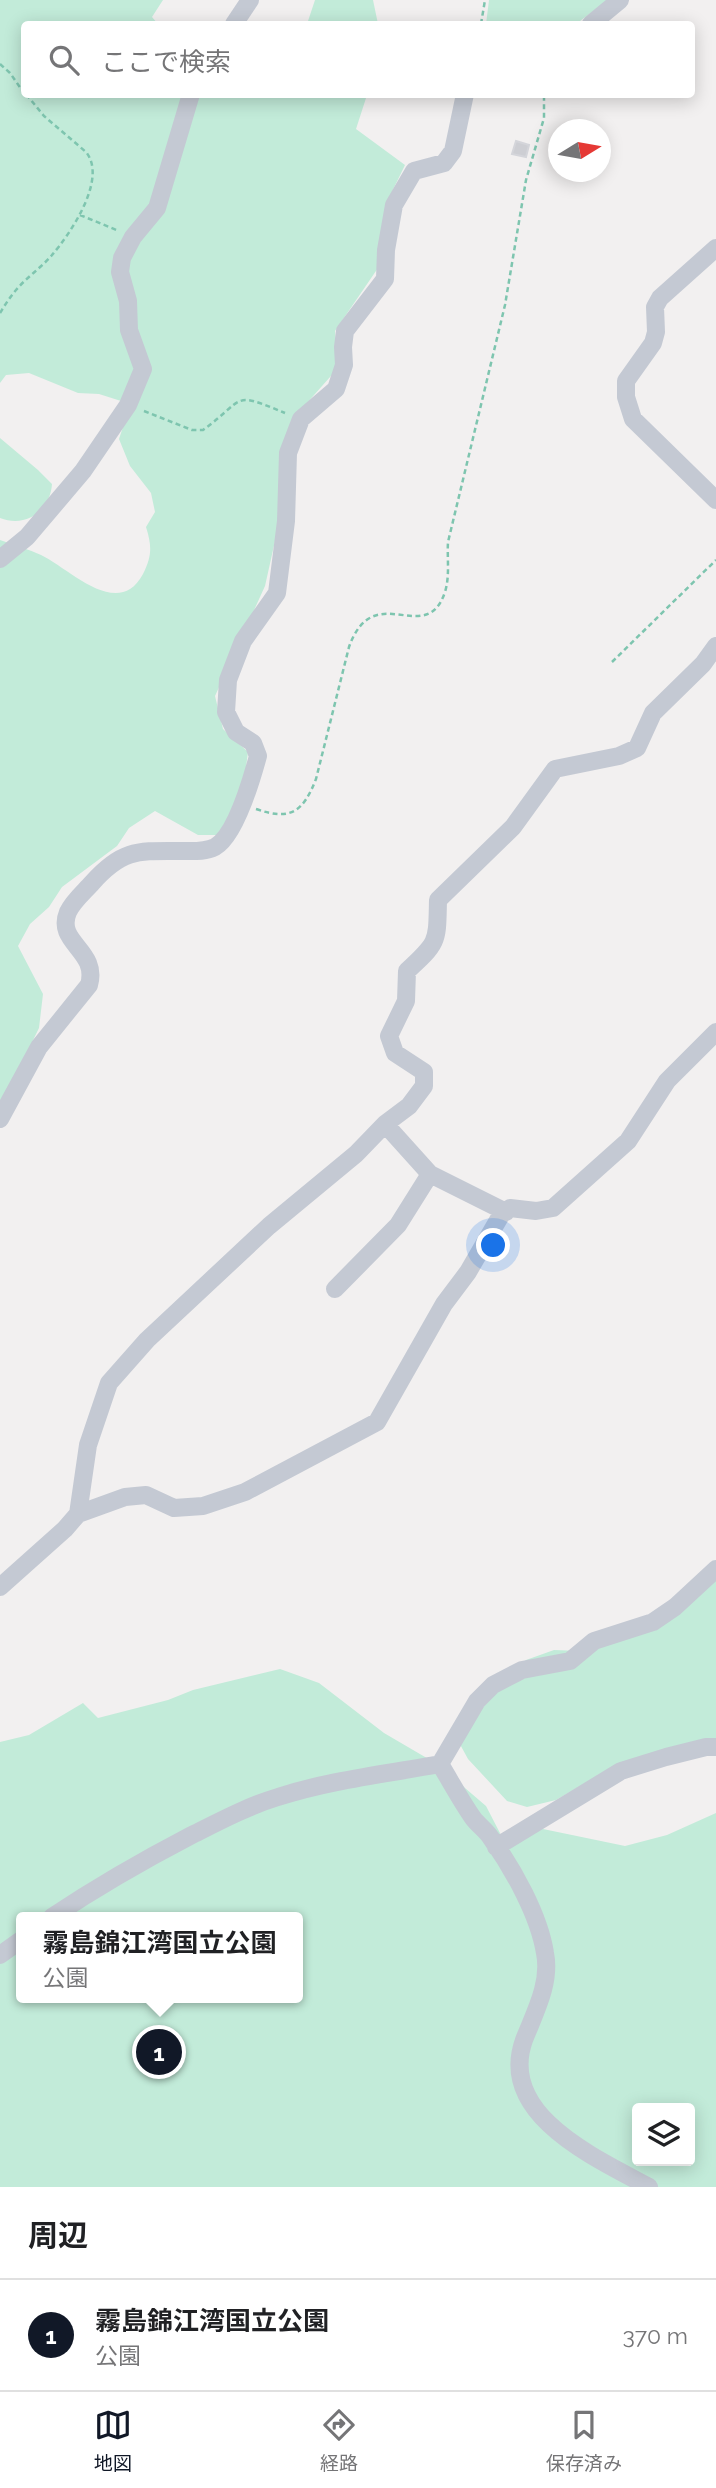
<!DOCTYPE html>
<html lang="ja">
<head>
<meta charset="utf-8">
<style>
  :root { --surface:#fff; --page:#f6f6f6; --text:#202124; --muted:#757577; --line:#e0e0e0; --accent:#111827 }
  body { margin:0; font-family:Raleway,"Noto Sans JP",sans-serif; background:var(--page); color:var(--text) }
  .controls { position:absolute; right:21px; bottom:21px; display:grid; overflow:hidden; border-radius:7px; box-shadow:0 4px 18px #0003 }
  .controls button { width:63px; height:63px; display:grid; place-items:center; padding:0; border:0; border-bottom:2px solid var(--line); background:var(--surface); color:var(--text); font:35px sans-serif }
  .compass { position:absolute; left:548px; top:119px; width:63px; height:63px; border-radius:50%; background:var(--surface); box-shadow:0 4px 18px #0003; rotate:79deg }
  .you { position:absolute; left:494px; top:1246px; width:24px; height:24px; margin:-18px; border:5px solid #fff; border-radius:50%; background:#1a73e8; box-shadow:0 0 0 10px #1a73e833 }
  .badge { display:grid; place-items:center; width:46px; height:46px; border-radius:50%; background:var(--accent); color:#fff; font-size:23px; font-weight:700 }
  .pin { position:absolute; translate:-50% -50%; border:4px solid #fff; box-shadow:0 2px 7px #0006 }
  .popup { position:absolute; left:16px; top:1912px; width:287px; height:91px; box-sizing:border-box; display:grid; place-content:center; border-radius:7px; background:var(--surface); filter:drop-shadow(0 2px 5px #0005); font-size:23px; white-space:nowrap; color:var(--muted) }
  .popup b { font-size:26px; color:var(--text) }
  .popup::after { content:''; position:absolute; left:50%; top:100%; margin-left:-14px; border:14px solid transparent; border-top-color:var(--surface) }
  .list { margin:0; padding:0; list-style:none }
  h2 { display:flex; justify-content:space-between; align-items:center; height:91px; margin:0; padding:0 28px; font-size:30px }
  h2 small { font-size:23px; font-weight:400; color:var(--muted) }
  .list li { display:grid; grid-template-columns:46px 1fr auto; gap:21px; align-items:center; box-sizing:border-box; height:112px; padding:0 28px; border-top:2px solid var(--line) }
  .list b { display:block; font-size:26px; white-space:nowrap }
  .list p { margin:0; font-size:23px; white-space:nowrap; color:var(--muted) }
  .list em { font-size:23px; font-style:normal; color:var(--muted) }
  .icon { flex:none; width:38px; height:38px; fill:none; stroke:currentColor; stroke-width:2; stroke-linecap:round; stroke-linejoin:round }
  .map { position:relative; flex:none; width:716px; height:2187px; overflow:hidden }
  .search { position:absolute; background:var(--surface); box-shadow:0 4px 18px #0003; left:21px; right:21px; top:21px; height:77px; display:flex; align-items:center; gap:18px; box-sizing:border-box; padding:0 24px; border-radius:7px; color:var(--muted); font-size:26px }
  .sheet { height:203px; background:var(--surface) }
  nav { display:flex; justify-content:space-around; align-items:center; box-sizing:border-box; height:98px; border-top:2px solid var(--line); background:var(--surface); font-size:19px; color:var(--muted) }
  nav a { display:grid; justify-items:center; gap:4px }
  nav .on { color:var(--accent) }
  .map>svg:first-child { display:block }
</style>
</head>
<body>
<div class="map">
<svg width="716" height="2187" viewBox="0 0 716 2187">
  <rect width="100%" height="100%" fill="#f2f0f0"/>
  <!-- green -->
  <path fill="#c2ebd9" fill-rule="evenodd" d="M0,0H163L152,17L158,24H24V94L367,95L356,129L405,165L386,204L378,268L335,331L338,368L291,421L279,468L281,514L265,586L215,696L223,729L248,752L243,790L218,835H198L155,811L129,828L117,846L62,887L49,907L30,924L18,946L43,994L39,1028L0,1107V540C13,545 28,549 41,555C69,568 118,621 143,574C152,556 152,546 146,527L155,512L151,493L130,466L119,439L126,418L121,401L99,394L78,393L29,373L6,375L0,383Z
    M315,0H373L378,24H307Z
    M489,0H608L576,24H486Z
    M0,438L38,470L52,484C50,512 25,528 0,518Z
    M716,1567V1742L601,1774L556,1800L527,1807L507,1801L468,1759L456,1737L526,1660L554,1650L581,1651L672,1609Z
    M280,1669L319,1683L384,1733L437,1764L486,1806L502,1837L543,1829L625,1846L667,1835L716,1813V2187H0V1742L29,1735L83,1703L98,1718L168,1700L193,1690ZM21,1917H297V1998H21ZM637,2108H690V2161H637Z"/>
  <!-- building -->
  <path fill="#cdced3" stroke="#d4d5da" stroke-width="2" d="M516,141L529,145L526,157L512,154Z"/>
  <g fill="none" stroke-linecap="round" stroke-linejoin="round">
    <!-- path -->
    <path stroke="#7ec5af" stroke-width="2.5" stroke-dasharray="5 3.5" stroke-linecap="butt" d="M481,24L485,0
      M0,64L10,73L24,93
      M80,215L119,231
      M0,313C5,305 10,297 16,290C27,277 41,268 52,255C70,234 108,179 86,152L44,116L26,94
      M144,411L192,430H203C246,399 230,390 285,413
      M612,662L716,560
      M256,809C291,821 303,812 316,779L349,647C374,577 426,649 445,592C450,576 447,558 448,542L505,305L526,180L544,118V94"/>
    <!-- minor -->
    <path stroke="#c4c9d3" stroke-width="18" d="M234,24L250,0
      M591,24L620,0
      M716,248L660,298L655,307L656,332L653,343L626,381V397L633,419L716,500
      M0,559L27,537L83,471L128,405L143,369L129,330L128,301L120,272L122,258L133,237L157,208L191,94
      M0,1119L39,1047L89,985C99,950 55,943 68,912C73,901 84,892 92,883C123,848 139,851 183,851C193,851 205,852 215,847C236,835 252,778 258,756L253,743L236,732L226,712L228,680L243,641L277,593L286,521L288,453L301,419L336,389L344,365L343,347L345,331L385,279L386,250L394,205L414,171L444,163L453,151L465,94
      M385,1124L430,1174L506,1212
      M335,1289L398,1225L430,1174
      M78,1514L88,1445L109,1383L147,1340L269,1226L356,1154L385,1124L409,1106L424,1086V1072L395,1053L389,1036L406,1001L407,971C439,942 437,942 438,900L513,827L555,769L619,756L637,748L653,713L703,664L716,646
      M0,1587L65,1529L78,1514L125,1497L146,1495L174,1508L203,1506L245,1492L377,1422L444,1304L468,1272L501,1215L510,1208L536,1211L553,1208L628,1141L667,1081L716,1032
      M440,1764C451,1782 461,1801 473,1818C478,1825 486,1830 491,1838C513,1869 539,1915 545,1953C551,1983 535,2012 524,2040C497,2115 596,2158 649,2187
      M496,1847L621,1771L666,1757L706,1747H716
      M52,1917C97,1887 142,1861 190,1836C218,1822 248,1806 278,1797C330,1780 386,1774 440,1764L477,1701L493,1685L522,1670L570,1661L594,1641L653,1622L675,1607L716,1569
      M0,1955L21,1940"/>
  </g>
</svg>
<div class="controls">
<button><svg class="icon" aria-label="layers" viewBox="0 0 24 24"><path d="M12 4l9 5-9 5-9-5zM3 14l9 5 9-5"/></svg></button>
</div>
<svg class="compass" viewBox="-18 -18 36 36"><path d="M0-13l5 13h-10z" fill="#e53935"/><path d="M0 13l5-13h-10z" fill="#757577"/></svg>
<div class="you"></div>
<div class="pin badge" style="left:159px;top:2052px">1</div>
<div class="popup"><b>霧島錦江湾国立公園</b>公園</div>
<div class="search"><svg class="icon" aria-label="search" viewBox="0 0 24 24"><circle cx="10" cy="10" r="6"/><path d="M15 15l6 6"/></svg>ここで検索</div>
</div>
<section class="sheet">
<h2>周辺<small></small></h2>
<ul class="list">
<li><span class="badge">1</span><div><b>霧島錦江湾国立公園</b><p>公園</p></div><em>370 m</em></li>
</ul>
</section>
<nav>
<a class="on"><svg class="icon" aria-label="map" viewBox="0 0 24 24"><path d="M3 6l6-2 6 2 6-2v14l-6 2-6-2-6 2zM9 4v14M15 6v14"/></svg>地図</a>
<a><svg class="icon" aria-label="directions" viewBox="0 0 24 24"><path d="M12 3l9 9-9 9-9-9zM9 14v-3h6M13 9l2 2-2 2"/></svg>経路</a>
<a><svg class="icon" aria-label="saved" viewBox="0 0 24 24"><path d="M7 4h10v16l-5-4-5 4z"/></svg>保存済み</a>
</nav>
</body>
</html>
